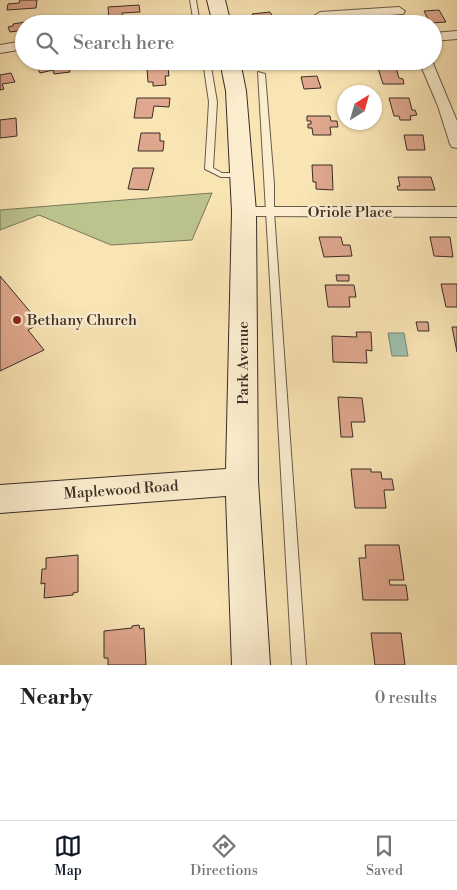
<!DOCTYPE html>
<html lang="en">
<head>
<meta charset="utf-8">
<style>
  :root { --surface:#fff; --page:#f2f2f2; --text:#222; --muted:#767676; --line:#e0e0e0; --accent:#111827 }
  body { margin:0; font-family:"Libre Bodoni",serif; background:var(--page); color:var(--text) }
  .compass { position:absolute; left:337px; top:85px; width:45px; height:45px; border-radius:50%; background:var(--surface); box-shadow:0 1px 4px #0004; rotate:37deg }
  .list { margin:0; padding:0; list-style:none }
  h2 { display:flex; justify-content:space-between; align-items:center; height:65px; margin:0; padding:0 20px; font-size:21px }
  h2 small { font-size:16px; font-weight:400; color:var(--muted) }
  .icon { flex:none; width:28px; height:28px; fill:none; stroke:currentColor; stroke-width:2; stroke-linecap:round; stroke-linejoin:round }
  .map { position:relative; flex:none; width:457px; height:665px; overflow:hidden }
  .search { position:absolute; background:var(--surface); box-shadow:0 1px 4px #0004; left:15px; right:15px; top:15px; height:55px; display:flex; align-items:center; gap:12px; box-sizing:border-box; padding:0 18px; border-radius:28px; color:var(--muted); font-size:19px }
  .sheet { height:155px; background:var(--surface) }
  nav { display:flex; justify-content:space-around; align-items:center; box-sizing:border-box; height:70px; border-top:1px solid var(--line); background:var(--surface); font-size:14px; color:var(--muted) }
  nav a { display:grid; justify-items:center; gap:2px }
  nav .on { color:var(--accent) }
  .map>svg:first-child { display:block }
</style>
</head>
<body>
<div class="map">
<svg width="457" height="665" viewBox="0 0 457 665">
  <rect width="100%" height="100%" fill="#f9e4b4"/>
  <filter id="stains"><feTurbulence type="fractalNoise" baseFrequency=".004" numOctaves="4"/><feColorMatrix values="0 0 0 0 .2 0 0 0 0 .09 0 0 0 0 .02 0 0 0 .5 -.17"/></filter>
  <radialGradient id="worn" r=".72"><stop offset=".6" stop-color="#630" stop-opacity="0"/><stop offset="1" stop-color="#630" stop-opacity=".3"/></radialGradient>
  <!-- green -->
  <path fill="#bcc48e" stroke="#7a785a" d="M212,193L192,240L111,245L39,215L0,230V210Z"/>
  <!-- water -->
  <path fill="#9ebfae" stroke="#768578" d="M388,333H404L408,356H392Z"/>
  <!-- building -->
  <path fill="#dfa78d" stroke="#392d27" d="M20,0H37L36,8L7,10L8,4L19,3Z
    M139,5L140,12L122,13L123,19L109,20L108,7Z
    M439,10L446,22L430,23L424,11Z
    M270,12L277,24H258L252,14Z
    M37,20L38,24H24V30L10,32L8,27L13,26V24Z
    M48,61H65L70,72L54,74L53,70L40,73L36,64Z
    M168,68L169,76H165L166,85L153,86V82H148L147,69Z
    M378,68H396L399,78L403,79L404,84H383Z
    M11,73L15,82L2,84L4,89L0,90V75Z
    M317,76L321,88L304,89L301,77Z
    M137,98H170L169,107L154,106L152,118H134Z
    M389,98H409L412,110H415L417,115L410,116L411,120H400L399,116H394Z
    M307,116H330L331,121H337L338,127H330L331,135H313L312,128H308V124H311V121H307Z
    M16,118L17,136L0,138V120Z
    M141,133H160V141H164L163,151H138Z
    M404,135H423L425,150H407Z
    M312,165H332L333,190L316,189V182H313Z
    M133,168H154L148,190L128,189Z
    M398,177H431L435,190H398L397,186H400Z
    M319,237H341L343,245H350L352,256L324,257Z
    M430,237H450L453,257L434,256Z
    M336,275H349V281H337Z
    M0,276L32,314L29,315L37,325L28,330L44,350L0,371Z
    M441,284H457V307H446Z
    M325,285H354L356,297H349L350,307H328Z
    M416,322H428L429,331H418Z
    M452,327H457V352Z
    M356,332H371L372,351L366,350L367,363L333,362L332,336L357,337Z
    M338,397L362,398L365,422H351L353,437H341Z
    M351,469H371V472H381L382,479H392L394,490H384L386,508H355Z
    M365,545H399L404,580H389L390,585H406L408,600H363L359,558H366Z
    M78,555V592L73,593V595L44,598L45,583L41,584L42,569H46V558Z
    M139,625L140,629L144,628L146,665H108V658H104V631L132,628V626Z
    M371,633H401L405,665H375Z"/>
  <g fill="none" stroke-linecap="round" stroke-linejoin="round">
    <defs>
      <path id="lane" d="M190,0H196L200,24H194Z
        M203,61H210L217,102L213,168L222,173H245V177H221L205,169L209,102Z
        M258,72L265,74L274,184V212L306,665H292Z"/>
      <path id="street" d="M399,7L405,11L403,14L320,20L314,16L320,12Z
        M457,31V39L433,41V33Z
        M24,41V49L0,53V45Z
        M419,61H432L457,121V148L452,147L450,144L438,106Z
        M244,207H457V217L238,216L236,212L238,208Z"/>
      <path id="secondary" d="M207,0H225L231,24H213Z
        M220,61H240L246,91L256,212L258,481L270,665H232L226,496L0,513V485L226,469L232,212L226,91Z"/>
    </defs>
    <!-- lane casing -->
    <use href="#lane" stroke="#695b4a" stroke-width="2"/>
    <!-- street casing -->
    <use href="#street" stroke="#695b4a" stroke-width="2"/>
    <!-- secondary casing -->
    <use href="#secondary" stroke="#392d27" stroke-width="2"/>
    <!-- lane -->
    <use href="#lane" fill="#fbedce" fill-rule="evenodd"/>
    <!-- street -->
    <use href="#street" fill="#fbedce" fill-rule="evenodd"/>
    <!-- secondary -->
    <use href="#secondary" fill="#fbedce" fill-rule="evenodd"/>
  </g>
  <!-- markers -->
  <circle fill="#8f2418" stroke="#fbedce" stroke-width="2" cx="17" cy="320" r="5"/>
  <g text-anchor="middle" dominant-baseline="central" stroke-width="5" stroke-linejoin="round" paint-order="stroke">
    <!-- street labels -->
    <g font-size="15" fill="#392d27" stroke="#fbedce">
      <text x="350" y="212">Oriole Place</text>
      <text transform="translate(243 363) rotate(-90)">Park Avenue</text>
      <text transform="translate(121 490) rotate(-4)">Maplewood Road</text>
    </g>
    <!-- poi labels -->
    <g font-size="15" fill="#392d27" stroke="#fbedce" text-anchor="start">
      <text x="27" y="320">Bethany Church</text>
    </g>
  </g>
  <rect width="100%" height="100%" filter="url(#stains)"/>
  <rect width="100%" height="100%" fill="url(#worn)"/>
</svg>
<svg class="compass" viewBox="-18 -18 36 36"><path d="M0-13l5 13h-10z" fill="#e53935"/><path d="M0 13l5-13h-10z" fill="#767676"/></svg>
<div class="search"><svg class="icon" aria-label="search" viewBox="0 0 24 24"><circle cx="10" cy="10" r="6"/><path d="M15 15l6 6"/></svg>Search here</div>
</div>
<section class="sheet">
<h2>Nearby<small>0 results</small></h2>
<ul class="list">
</ul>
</section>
<nav>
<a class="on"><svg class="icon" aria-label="map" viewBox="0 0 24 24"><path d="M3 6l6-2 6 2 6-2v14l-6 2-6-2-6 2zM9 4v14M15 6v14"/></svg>Map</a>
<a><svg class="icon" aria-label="directions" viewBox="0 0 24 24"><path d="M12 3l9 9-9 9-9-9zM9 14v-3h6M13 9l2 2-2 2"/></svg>Directions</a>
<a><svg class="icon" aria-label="saved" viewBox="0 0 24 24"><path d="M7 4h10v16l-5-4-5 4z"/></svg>Saved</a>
</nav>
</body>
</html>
